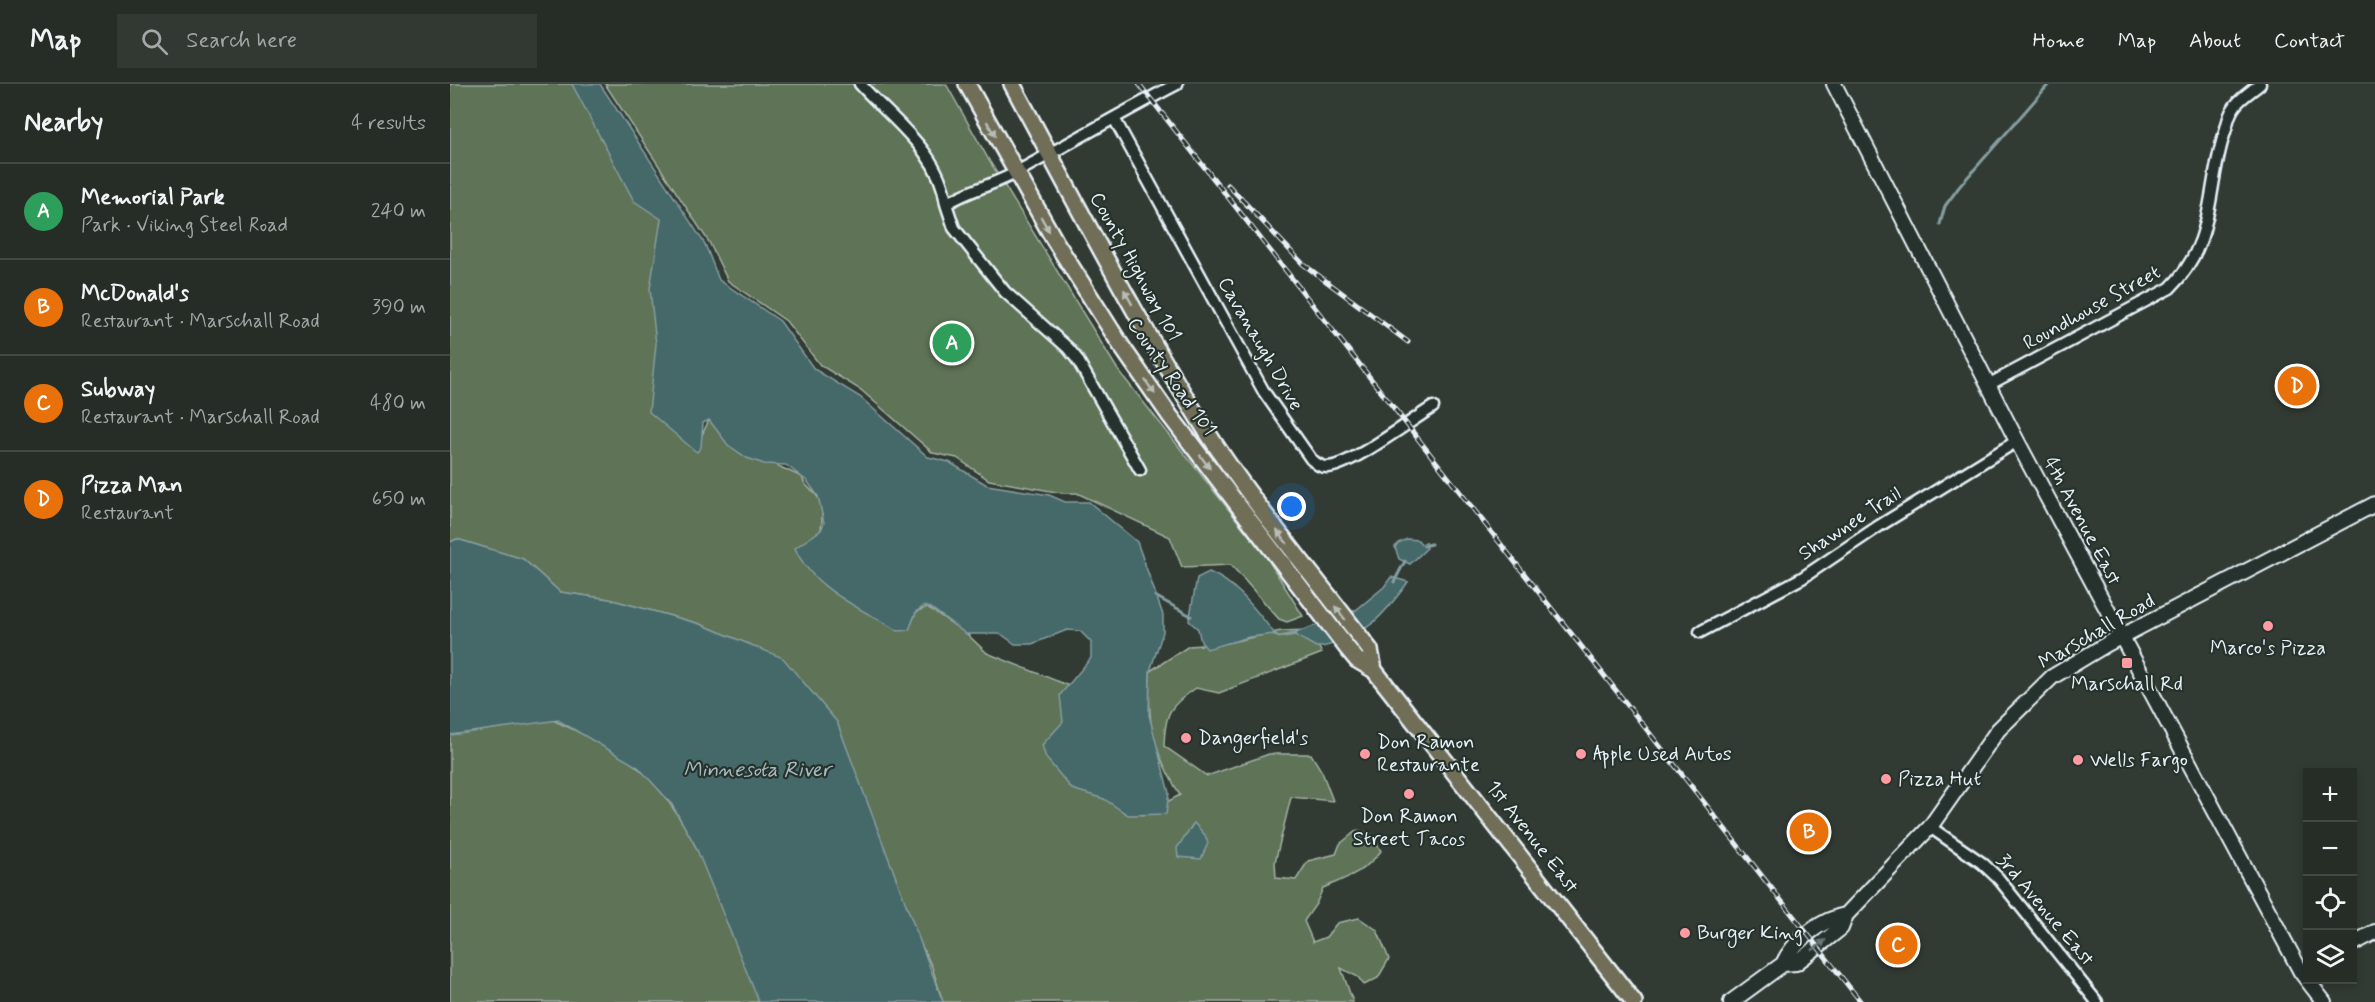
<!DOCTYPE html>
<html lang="en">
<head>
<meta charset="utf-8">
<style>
  :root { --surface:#262c26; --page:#323832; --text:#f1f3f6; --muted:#a4a7a7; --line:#424843; --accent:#ff9aa2 }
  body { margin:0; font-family:Mynerve,sans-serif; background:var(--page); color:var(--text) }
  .controls { position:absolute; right:18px; bottom:18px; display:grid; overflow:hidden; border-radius:0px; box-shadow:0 3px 9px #0003 }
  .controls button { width:54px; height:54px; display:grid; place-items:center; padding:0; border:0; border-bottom:2px solid var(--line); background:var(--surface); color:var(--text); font:30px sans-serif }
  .you { position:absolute; left:842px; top:423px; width:21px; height:21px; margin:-15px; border:4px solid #fff; border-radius:50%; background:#1a73e8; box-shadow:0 0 0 9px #1a73e833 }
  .badge { display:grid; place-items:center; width:39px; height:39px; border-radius:50%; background:var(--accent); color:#fff; font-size:20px; font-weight:700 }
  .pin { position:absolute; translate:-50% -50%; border:3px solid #fff; box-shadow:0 2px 6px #0006 }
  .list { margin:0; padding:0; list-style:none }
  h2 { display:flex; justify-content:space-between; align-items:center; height:78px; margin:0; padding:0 24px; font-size:26px }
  h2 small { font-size:20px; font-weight:400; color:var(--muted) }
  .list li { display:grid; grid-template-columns:39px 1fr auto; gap:18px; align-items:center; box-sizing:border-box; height:96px; padding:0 24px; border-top:2px solid var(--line) }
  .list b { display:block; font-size:22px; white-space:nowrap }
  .list p { margin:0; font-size:20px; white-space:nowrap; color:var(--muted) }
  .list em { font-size:20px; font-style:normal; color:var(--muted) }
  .icon { flex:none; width:33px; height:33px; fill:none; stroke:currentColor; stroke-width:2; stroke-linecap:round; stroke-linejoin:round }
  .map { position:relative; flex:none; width:1925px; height:918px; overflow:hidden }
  header { display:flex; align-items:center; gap:36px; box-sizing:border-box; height:84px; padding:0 30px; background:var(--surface); border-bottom:2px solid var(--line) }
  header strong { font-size:28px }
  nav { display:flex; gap:33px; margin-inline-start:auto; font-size:21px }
  .search { width:420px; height:54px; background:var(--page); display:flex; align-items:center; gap:15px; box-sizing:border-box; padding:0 21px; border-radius:0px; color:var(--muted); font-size:22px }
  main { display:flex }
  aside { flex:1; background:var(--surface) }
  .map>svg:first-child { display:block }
</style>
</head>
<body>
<header>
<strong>Map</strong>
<div class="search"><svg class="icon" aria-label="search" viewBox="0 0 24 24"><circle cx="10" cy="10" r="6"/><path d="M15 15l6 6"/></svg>Search here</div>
<nav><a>Home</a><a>Map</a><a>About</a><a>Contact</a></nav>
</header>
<main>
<aside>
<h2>Nearby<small>4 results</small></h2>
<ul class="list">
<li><span class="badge" style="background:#2e9e5b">A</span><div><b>Memorial Park</b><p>Park · Viking Steel Road</p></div><em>240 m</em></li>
<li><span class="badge" style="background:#e8710a">B</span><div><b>McDonald's</b><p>Restaurant · Marschall Road</p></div><em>390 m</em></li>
<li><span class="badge" style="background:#e8710a">C</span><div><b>Subway</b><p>Restaurant · Marschall Road</p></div><em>480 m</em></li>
<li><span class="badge" style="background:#e8710a">D</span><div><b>Pizza Man</b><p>Restaurant</p></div><em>650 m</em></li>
</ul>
</aside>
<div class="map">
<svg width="1925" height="918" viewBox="0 0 1925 918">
  <rect width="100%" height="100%" fill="#323b33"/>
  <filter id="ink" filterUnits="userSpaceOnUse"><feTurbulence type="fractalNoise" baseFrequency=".0167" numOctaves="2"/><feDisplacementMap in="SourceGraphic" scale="12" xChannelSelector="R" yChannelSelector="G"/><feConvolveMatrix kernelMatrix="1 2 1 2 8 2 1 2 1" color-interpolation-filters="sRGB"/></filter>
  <g filter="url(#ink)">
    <!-- green -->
    <path fill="#5f7356" stroke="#a4b2a7" stroke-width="1.5" d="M0,0H122L211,135L205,246L249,357L259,336L328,382L352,393C355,404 361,404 367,412C374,421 372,436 371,446L462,538L466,528L477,523L517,550L537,569L617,601L693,731L730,711C702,664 697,642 700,587L739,562L777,559L831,547L859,546L872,569L769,609L746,604C719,623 715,628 714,662L757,692L819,670H861L872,688L883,717L841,713L825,778L826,794L846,796L858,777L886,770L890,760L907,746L921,750L931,767C916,787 896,794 873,804L866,820L854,837L863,858L876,853L887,839L909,834L927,846L939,875L928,894L914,901L908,893L891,884L903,918H493L482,883L333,575L250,540L159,515L110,508L73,475L7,455L0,458Z
      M155,0H496L540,78L668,286L817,474L853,532L837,538L829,535L781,481L732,483L720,453L627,409H612L539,396L507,374L483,369L411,306L370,281L336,237L278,197L259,158Z
      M103,636C130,649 159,661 183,680C244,726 282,847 309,918H0V651Z"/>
    <!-- water -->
    <path fill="#446769" stroke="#869ea2" stroke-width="1.5" d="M122,0H150L255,160L269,196L330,237L364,285L410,313L478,373L499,378L537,401L599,411L615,418H639L687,458L713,531V548L700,587L699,631L719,709L716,730L678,731L654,715L622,705L596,674L592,661L613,638L610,611L641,574V558L630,547L617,546L582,560H565L551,550H516L481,524L474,522L466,528L459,546L448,547C412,525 362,505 345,464L371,446L374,439L368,412L357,397L336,381L314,380L297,374L278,361L259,336L253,339L251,363L247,368L244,366L199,328L206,260L200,205L211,135L184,117Z
      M7,455L73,475L110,508L159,515L250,540L333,574L387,638L493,918H309L245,761L221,719L188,683L108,636L0,651V458Z
      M957,455L968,456L971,460L976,458L977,464L960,480L949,475L945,463L948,459Z
      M759,488C788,500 806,527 825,550L799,553L757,565L751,558L748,545L739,537L747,494Z
      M941,493L958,498C934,531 915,554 872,563H866L843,550L906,526L934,503Z
      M744,739L755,751L758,759L751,775L728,773L727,764Z"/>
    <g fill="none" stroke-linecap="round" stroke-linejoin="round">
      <!-- stream -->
      <path stroke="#869ea2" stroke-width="3" d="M1490,140L1495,122L1509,103L1599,0
        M974,462L981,460
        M944,498L955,477
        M705,512L741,532
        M824,550L829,553L846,550"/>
      <defs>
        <path id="street" d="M410,0C443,37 490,68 496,120
          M665,36L814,308L861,375C866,379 869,383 877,383C899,383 960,337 983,323
          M1538,301L1720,204C1766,158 1756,108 1774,51C1777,43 1778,32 1783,25C1788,15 1802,7 1810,0
          M690,386L627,275L618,264L555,208L504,144L496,120C518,106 544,101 567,88C620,59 673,28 727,0
          M1250,548L1352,494L1429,442L1567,357
          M1480,743L1532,779L1548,794L1647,918"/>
        <path id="secondary" d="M1384,0L1567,357L1851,888L1874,918
          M1902,860L1925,848
          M1333,880C1343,857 1372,835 1396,831
          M1281,918L1333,880L1346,879L1367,863L1391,844L1396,831L1480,743L1548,646L1602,593L1657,560L1925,420"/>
        <path id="primary" d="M517,0L605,157L672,263L720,332L897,564L907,576L924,586L1184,918
          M562,0C625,117 686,236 757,348C806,425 866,493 920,566L924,586"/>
      </defs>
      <!-- street casing -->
      <use href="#street" stroke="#e8f1f8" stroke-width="15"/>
      <!-- secondary casing -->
      <use href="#secondary" stroke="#e8f1f8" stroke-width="18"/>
      <!-- primary casing -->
      <use href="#primary" stroke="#e8f1f8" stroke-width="20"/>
      <!-- street -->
      <use href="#street" stroke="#26332d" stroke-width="10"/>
      <!-- secondary -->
      <use href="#secondary" stroke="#26332d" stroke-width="14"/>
      <!-- primary -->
      <use href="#primary" stroke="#716e59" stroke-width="15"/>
      <defs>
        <path id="rail" d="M689,0L1411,918
          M778,101L853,180L958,258"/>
      </defs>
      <!-- rail casing -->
      <use href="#rail" stroke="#e8f1f8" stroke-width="5"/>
      <!-- rail -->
      <use href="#rail" stroke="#26332d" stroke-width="3" stroke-dasharray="9" stroke-linecap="butt"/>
    </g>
    <!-- one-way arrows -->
    <defs><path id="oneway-solid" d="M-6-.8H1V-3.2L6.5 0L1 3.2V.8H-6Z" transform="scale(1.5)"/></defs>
    <g fill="#b8bdb8">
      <use href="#oneway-solid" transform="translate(541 45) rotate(61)"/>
      <use href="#oneway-solid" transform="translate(595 140) rotate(60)"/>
      <use href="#oneway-solid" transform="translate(678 213) rotate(-119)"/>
      <use href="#oneway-solid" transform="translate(700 303) rotate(55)"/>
      <use href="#oneway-solid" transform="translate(755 378) rotate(53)"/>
      <use href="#oneway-solid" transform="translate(832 453) rotate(-128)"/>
      <use href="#oneway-solid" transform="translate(890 529) rotate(-128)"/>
    </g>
    <use fill="#6a7674" href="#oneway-solid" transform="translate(1369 861) rotate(-38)"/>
  </g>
  <!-- markers -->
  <g fill="#ff9aa2" stroke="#26332d" stroke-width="2">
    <circle cx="1818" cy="542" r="6"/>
    <rect x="1671" y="573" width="12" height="12" rx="3"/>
    <circle cx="736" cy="654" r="6"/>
    <circle cx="915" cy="670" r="6"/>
    <circle cx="1131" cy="670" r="6"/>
    <circle cx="1628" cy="676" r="6"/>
    <circle cx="1436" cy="695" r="6"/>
    <circle cx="959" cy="710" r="6"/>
    <circle cx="1235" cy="849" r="6"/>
  </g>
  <g text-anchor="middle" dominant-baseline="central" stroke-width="4.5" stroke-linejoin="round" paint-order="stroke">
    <!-- street labels -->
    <g font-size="20" fill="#e8f1f8" stroke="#26332d">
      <text transform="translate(685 183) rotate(61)">County Highway 101</text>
      <text transform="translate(1642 224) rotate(-29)">Roundhouse Street</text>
      <text transform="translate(810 260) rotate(60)">Cavanaugh Drive</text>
      <text transform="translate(721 293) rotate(55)">County Road 101</text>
      <text transform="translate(1632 437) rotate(62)">4th Avenue East</text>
      <text transform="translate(1400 440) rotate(-33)">Shawnee Trail</text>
      <text transform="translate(1647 548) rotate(-30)">Marschall Road</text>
      <text transform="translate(1082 753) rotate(52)">1st Avenue East</text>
      <text transform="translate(1595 826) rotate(50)">3rd Avenue East</text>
    </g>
    <!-- poi labels -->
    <g font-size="20" fill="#e8f1f8" stroke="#26332d" text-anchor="start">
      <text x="1818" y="564" text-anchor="middle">Marco's Pizza</text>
      <text x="1677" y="600" text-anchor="middle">Marschall Rd</text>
      <text x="748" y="654">Dangerfield's</text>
      <text x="927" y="658">Don Ramon<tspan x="927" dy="23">Restaurante</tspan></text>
      <text x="1143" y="670">Apple Used Autos</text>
      <text x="1640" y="676">Wells Fargo</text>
      <text x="1448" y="695">Pizza Hut</text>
      <text x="959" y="732" text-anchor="middle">Don Ramon<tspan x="959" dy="23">Street Tacos</tspan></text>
      <text x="1247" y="849">Burger King</text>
    </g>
    <!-- water labels -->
    <g font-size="21" font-style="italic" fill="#a6babf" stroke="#26332d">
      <text x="307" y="686">Minnesota River</text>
    </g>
  </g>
</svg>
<div class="controls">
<button>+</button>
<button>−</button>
<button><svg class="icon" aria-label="locate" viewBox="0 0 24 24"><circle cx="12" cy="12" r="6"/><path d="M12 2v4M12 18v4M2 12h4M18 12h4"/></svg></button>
<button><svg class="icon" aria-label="layers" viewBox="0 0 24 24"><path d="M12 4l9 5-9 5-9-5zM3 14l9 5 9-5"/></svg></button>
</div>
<div class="you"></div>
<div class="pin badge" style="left:502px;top:259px;background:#2e9e5b">A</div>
<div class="pin badge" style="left:1359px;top:748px;background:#e8710a">B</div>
<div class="pin badge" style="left:1448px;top:861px;background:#e8710a">C</div>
<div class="pin badge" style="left:1847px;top:302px;background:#e8710a">D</div>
</div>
</main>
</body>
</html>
